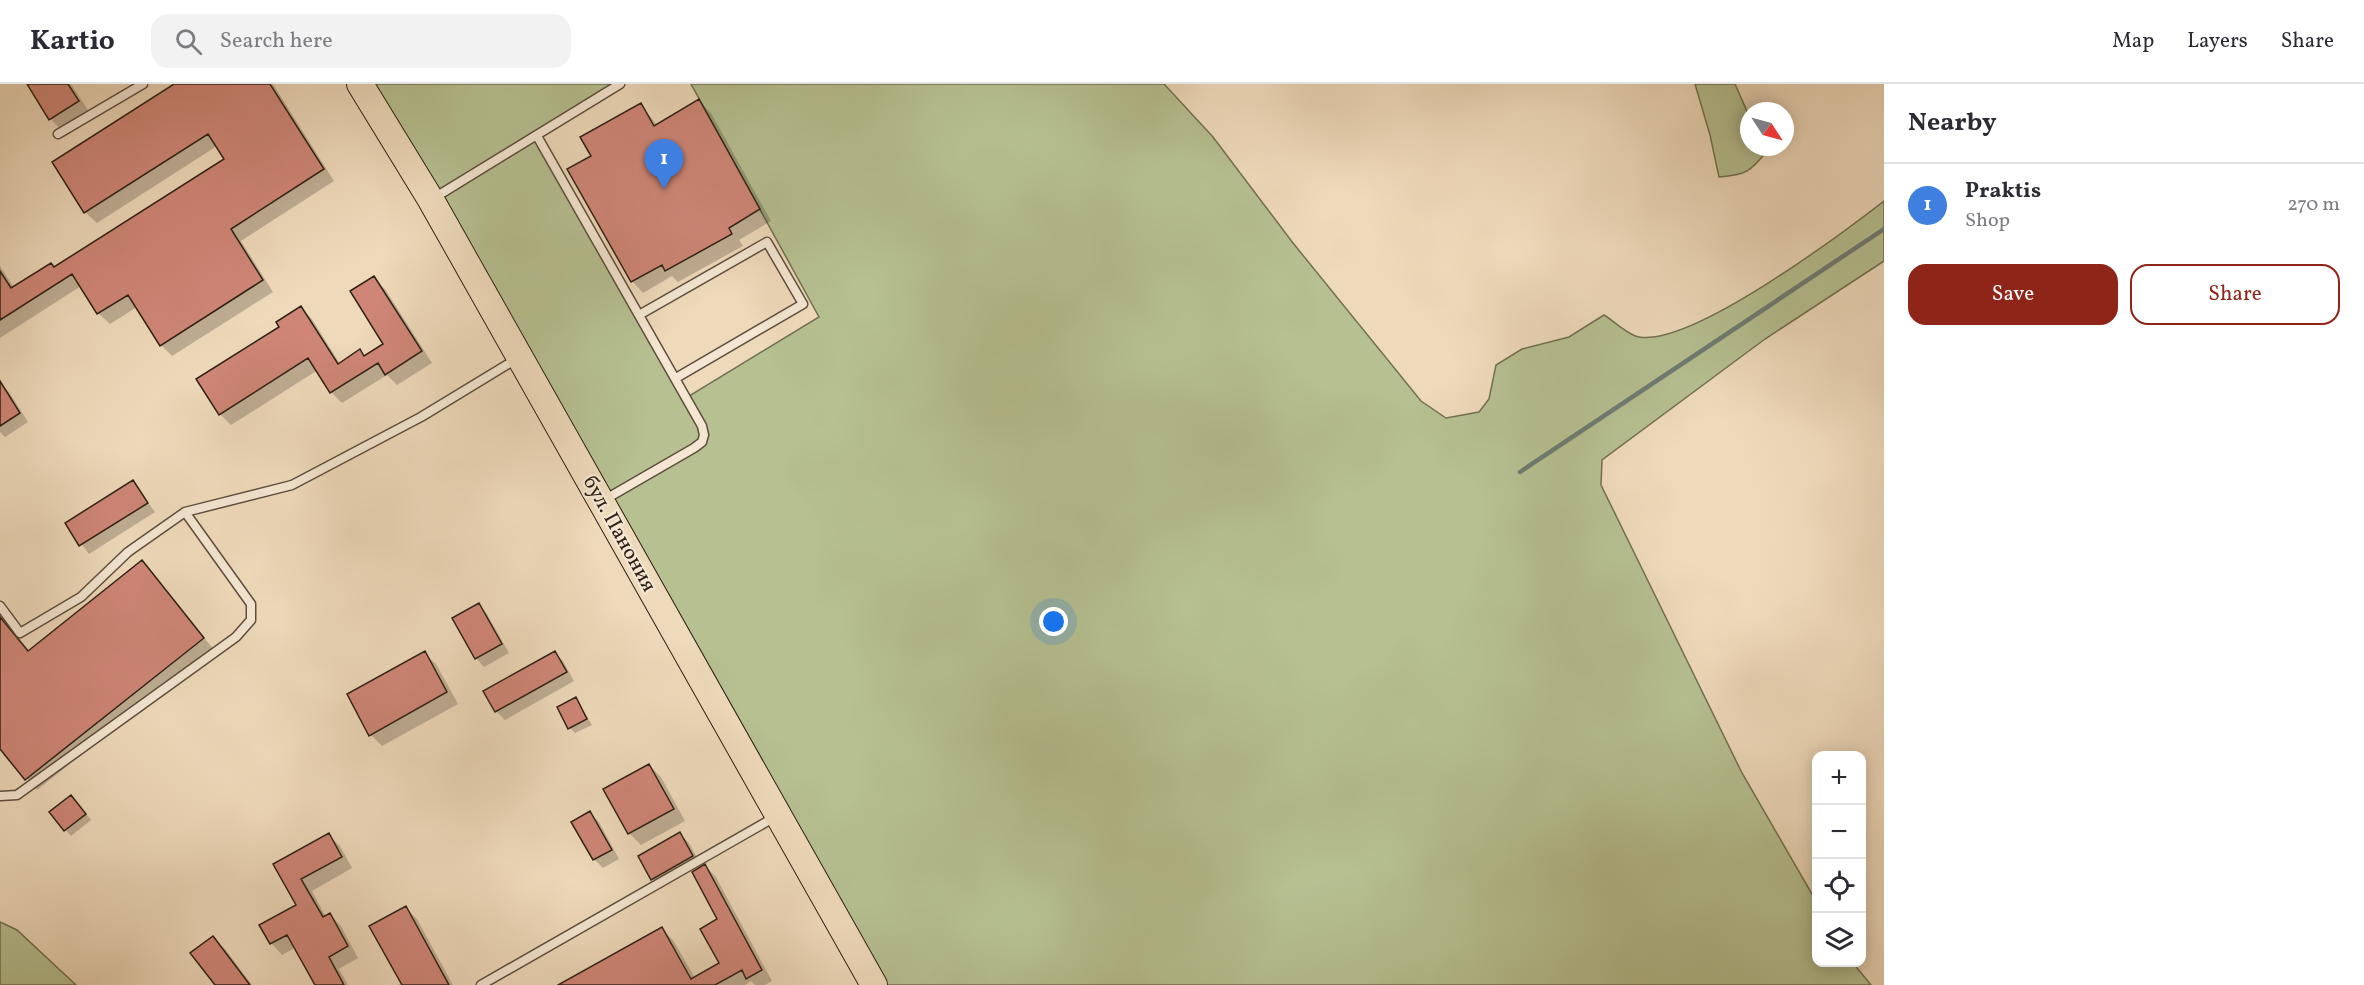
<!DOCTYPE html>
<html lang="en">
<head>
<meta charset="utf-8">
<style>
  :root { --surface:#fff; --page:#f2f2f3; --text:#2b2b33; --muted:#7c7c81; --line:#e1e1e2; --accent:#8f2418 }
  body { margin:0; font-family:Vollkorn,serif; background:var(--page); color:var(--text) }
  .controls { position:absolute; right:18px; bottom:18px; display:grid; overflow:hidden; border-radius:12px; box-shadow:0 3px 15px #0003 }
  .controls button { width:54px; height:54px; display:grid; place-items:center; padding:0; border:0; border-bottom:2px solid var(--line); background:var(--surface); color:var(--text); font:30px sans-serif }
  .compass { position:absolute; left:1740px; top:18px; width:54px; height:54px; border-radius:50%; background:var(--surface); box-shadow:0 3px 15px #0003; rotate:126deg }
  .you { position:absolute; left:1054px; top:538px; width:21px; height:21px; margin:-15px; border:4px solid #fff; border-radius:50%; background:#1a73e8; box-shadow:0 0 0 9px #1a73e833 }
  .badge { display:grid; place-items:center; width:39px; height:39px; border-radius:50%; background:var(--accent); color:#fff; font-size:20px; font-weight:700 }
  .pin { position:absolute; translate:-50% -50px; filter:drop-shadow(0 2px 3px #0008) }
  .pin::after { content:''; position:absolute; top:32px; width:21px; height:18px; background:inherit; clip-path:polygon(0 0,100% 0,50% 100%) }
  .list { margin:0; padding:0; list-style:none }
  h2 { display:flex; justify-content:space-between; align-items:center; height:78px; margin:0; padding:0 24px; font-size:26px }
  h2 small { font-size:20px; font-weight:400; color:var(--muted) }
  .list li { display:grid; grid-template-columns:39px 1fr auto; gap:18px; align-items:center; box-sizing:border-box; height:84px; padding:0 24px; border-top:2px solid var(--line) }
  .list b { display:block; font-size:22px; white-space:nowrap }
  .list p { margin:0; font-size:20px; white-space:nowrap; color:var(--muted) }
  .list em { font-size:20px; font-style:normal; color:var(--muted) }
  .actions { display:flex; gap:12px; padding:18px 24px }
  .actions a { flex:1; padding:14px 0; border:2px solid var(--accent); border-radius:18px; text-align:center; font-size:21px; color:var(--accent) }
  .actions .main { background:var(--accent); color:#fff }
  .icon { flex:none; width:33px; height:33px; fill:none; stroke:currentColor; stroke-width:2; stroke-linecap:round; stroke-linejoin:round }
  .map { position:relative; flex:none; width:1884px; height:901px; overflow:hidden }
  header { display:flex; align-items:center; gap:36px; box-sizing:border-box; height:84px; padding:0 30px; background:var(--surface); border-bottom:2px solid var(--line) }
  header strong { font-size:28px }
  nav { display:flex; gap:33px; margin-inline-start:auto; font-size:21px }
  .search { width:420px; height:54px; background:var(--page); display:flex; align-items:center; gap:15px; box-sizing:border-box; padding:0 21px; border-radius:18px; color:var(--muted); font-size:22px }
  main { display:flex }
  aside { flex:1; background:var(--surface) }
  .map>svg:first-child { display:block }
</style>
</head>
<body>
<header>
<strong>Kartio</strong>
<div class="search"><svg class="icon" aria-label="search" viewBox="0 0 24 24"><circle cx="10" cy="10" r="6"/><path d="M15 15l6 6"/></svg>Search here</div>
<nav><a>Map</a><a>Layers</a><a>Share</a></nav>
</header>
<main>
<div class="map">
<svg width="1884" height="901" viewBox="0 0 1884 901">
  <rect width="100%" height="100%" fill="#eed9ba"/>
  <filter id="stains"><feTurbulence type="fractalNoise" baseFrequency=".00333" numOctaves="4"/><feColorMatrix values="0 0 0 0 .2 0 0 0 0 .09 0 0 0 0 .02 0 0 0 .5 -.17"/></filter>
  <radialGradient id="worn" r=".72"><stop offset=".6" stop-color="#630" stop-opacity="0"/><stop offset="1" stop-color="#630" stop-opacity=".3"/></radialGradient>
  <!-- green -->
  <path fill="#b6c091" stroke="#727052" stroke-width="1.5" d="M360,0H620L537,52L686,314L819,233L691,0H1164L1213,53L1293,159L1421,317L1446,334L1479,328L1489,315L1496,281L1522,265L1569,253L1604,231C1614,237 1628,251 1639,253C1692,262 1840,151 1884,117V177L1765,255L1602,376L1601,401L1742,689L1816,817V878L1853,879L1871,901H874Z
    M1695,0H1735L1749,32V63H1765L1767,67C1750,88 1746,91 1719,93L1710,51Z
    M0,838L17,846L76,901H0Z"/>
  <!-- shadow -->
  <path fill="#0003" d="M28,0H71L90,29L62,47L51,35Z
    M176,0H273L334,97L241,157L273,208L172,272L161,261L137,223L110,240L98,229L81,202L0,254V182L14,204L55,184L226,75L217,62L97,139L85,128Z
    M699,17L711,29L771,137L739,156L743,162L678,198L672,192L643,209L632,197L593,73L641,21L658,42Z
    M373,194L385,205L432,279L397,301L387,291L342,319L331,308L318,286L231,341L220,330L281,243L301,224L312,235L340,280L360,267L365,273L385,260Z
    M0,299L9,308L28,338L5,353L0,348Z
    M133,398L155,428L89,470L67,440Z
    M142,478L214,566L37,706L0,662V530L30,568Z
    M479,521L487,530L509,569L484,583L476,574Z
    M424,569L436,580L458,620L382,662L371,651Z
    M555,569L563,577L574,597L505,636L496,627Z
    M576,615L592,641L575,649L570,644Z
    M649,681L661,693L685,737L641,761L629,749Z
    M77,718L91,736L71,752L51,729Z
    M590,729L599,738L619,775L603,784L594,775L573,738Z
    M680,750L689,759L701,781L661,803L653,795Z
    M328,751L340,762L352,784L312,807L326,833L330,831L341,842L358,874L339,885L348,901H317L296,863L282,871L271,859L261,842L298,821L275,781Z
    M705,782L716,793L772,897L765,901H755L751,897L745,901H563L662,845L673,856L695,894L721,880L719,836Z
    M405,824L417,835L453,901H398L402,899Z
    M213,854L225,865L252,901H217Z"/>
  <g fill="none" stroke-linecap="round" stroke-linejoin="round">
    <!-- stream -->
    <path stroke="#6f7c75" stroke-width="4.5" d="M1520,388L1884,145"/>
  </g>
  <!-- building -->
  <path fill="#cf8677" stroke="#2e2014" stroke-width="1.5" d="M27,0H68L79,17L49,36Z
    M174,0H270L324,85L231,145L263,196L160,262L128,211L97,230L72,190L0,236V187L11,204L51,179L54,183L224,75L208,50L84,129L52,78Z
    M699,15L760,125L729,144L732,150L665,187L662,181L631,198L567,85L591,72L580,53L641,19L654,42Z
    M374,192L422,267L385,291L378,279L330,309L308,274L219,331L196,295L279,243L276,238L301,222L338,280L360,265L364,272L383,260L350,207Z
    M0,297L20,329L0,342Z
    M133,396L148,419L79,462L65,439Z
    M142,476L204,554L25,696L0,665V533L28,567Z
    M479,519L502,560L475,575L452,534Z
    M425,567L447,608L369,652L347,610Z
    M555,567L567,588L495,628L483,607Z
    M576,613L587,635L568,645L557,623Z
    M649,680L674,725L628,750L603,705Z
    M71,711L86,730L64,747L49,728Z
    M590,727L612,766L593,776L571,738Z
    M680,748L693,772L651,796L638,772Z
    M329,749L342,773L301,795L323,833L330,829L348,862L329,873L344,901H315L287,851L270,860L259,841L296,821L273,780Z
    M705,780L762,886L746,895L742,886L715,901H558L662,843L691,895L719,879L700,845L717,835L692,788Z
    M406,822L449,901H402L369,842Z
    M213,852L250,901H215L190,869Z"/>
  <g fill="none" stroke-linecap="round" stroke-linejoin="round">
    <defs>
      <path id="lane" d="M58,50L143,0
        M537,52L702,342L704,351L702,358L694,364L604,416
        M434,114L620,0
        M639,231L767,158L803,220L676,294
        M0,522L20,549L81,513L128,468L185,428L292,401L421,333L518,274
        M0,712L17,711L236,553L251,536V520L185,428
        M481,901L775,733"/>
      <path id="primary" d="M360,0L431,116L874,901"/>
    </defs>
    <!-- lane casing -->
    <use href="#lane" stroke="#5e4e3e" stroke-width="11"/>
    <!-- primary casing -->
    <use href="#primary" stroke="#2e2014" stroke-width="28"/>
    <!-- lane -->
    <use href="#lane" stroke="#f4e6d2" stroke-width="8"/>
    <!-- primary -->
    <use href="#primary" stroke="#eed9ba" stroke-width="26"/>
  </g>
  <g text-anchor="middle" dominant-baseline="central" stroke-width="4.5" stroke-linejoin="round" paint-order="stroke">
    <!-- street labels -->
    <g font-size="21" fill="#2e2014" stroke="#f4e6d2">
      <text transform="translate(619 450) rotate(61)">бул. Панония</text>
    </g>
  </g>
  <rect width="100%" height="100%" filter="url(#stains)"/>
  <rect width="100%" height="100%" fill="url(#worn)"/>
</svg>
<div class="controls">
<button>+</button>
<button>−</button>
<button><svg class="icon" aria-label="locate" viewBox="0 0 24 24"><circle cx="12" cy="12" r="6"/><path d="M12 2v4M12 18v4M2 12h4M18 12h4"/></svg></button>
<button><svg class="icon" aria-label="layers" viewBox="0 0 24 24"><path d="M12 4l9 5-9 5-9-5zM3 14l9 5 9-5"/></svg></button>
</div>
<svg class="compass" viewBox="-18 -18 36 36"><path d="M0-13l5 13h-10z" fill="#e53935"/><path d="M0 13l5-13h-10z" fill="#7c7c81"/></svg>
<div class="you"></div>
<div class="pin badge" style="left:664px;top:105px;background:#3f7fe0">1</div>
</div>
<aside>
<h2>Nearby<small></small></h2>
<ul class="list">
<li><span class="badge" style="background:#3f7fe0">1</span><div><b>Praktis</b><p>Shop</p></div><em>270 m</em></li>
</ul>
<div class="actions"><a class="main">Save</a><a>Share</a></div>
</aside>
</main>
</body>
</html>
